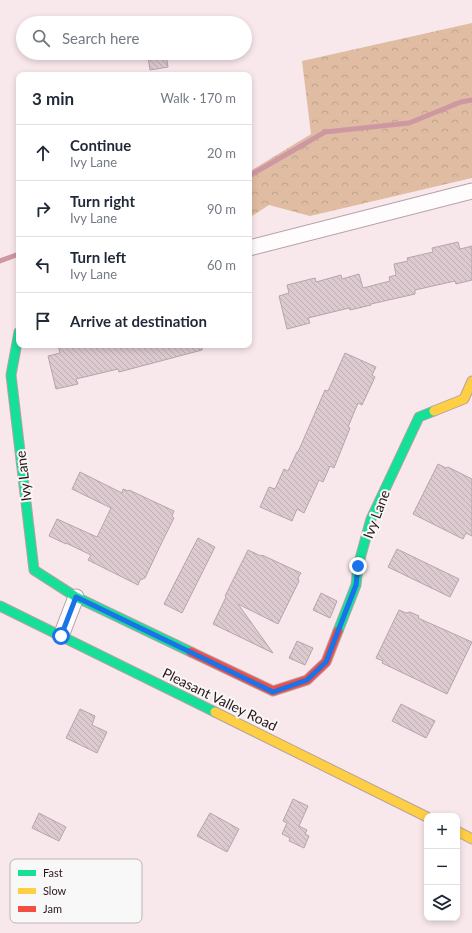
<!DOCTYPE html>
<html lang="en">
<head>
<meta charset="utf-8">
<style>
  :root { --surface:#fff; --page:#f6f6f7; --text:#1f2937; --muted:#747a83; --line:#e0e1e3 }
  body { margin:0; font-family:Lato,sans-serif; background:var(--page); color:var(--text) }
  .controls { position:absolute; right:12px; bottom:12px; display:grid; overflow:hidden; border-radius:8px; box-shadow:0 2px 6px #0003 }
  .controls button { width:36px; height:36px; display:grid; place-items:center; padding:0; border:0; border-bottom:1px solid var(--line); background:var(--surface); color:var(--text); font:20px sans-serif }
  .stop { position:absolute; width:12px; height:12px; margin:-9px; border:3px solid #1a73e8; border-radius:50%; background:#fff }
  .stop.end { background:#1a73e8; border-color:#fff; box-shadow:0 1px 4px #0008 }
  .list { margin:0; padding:0; list-style:none }
  h2 { display:flex; justify-content:space-between; align-items:center; height:52px; margin:0; padding:0 16px; font-size:17px }
  h2 small { font-size:13px; font-weight:400; color:var(--muted) }
  .list li { display:grid; grid-template-columns:26px 1fr auto; gap:12px; align-items:center; box-sizing:border-box; height:56px; padding:0 16px; border-top:1px solid var(--line) }
  .list b { display:block; font-size:15px; white-space:nowrap }
  .list p { margin:0; font-size:13px; white-space:nowrap; color:var(--muted) }
  .list em { font-size:13px; font-style:normal; color:var(--muted) }
  .icon { flex:none; width:22px; height:22px; fill:none; stroke:currentColor; stroke-width:2; stroke-linecap:round; stroke-linejoin:round }
  .map { position:relative; flex:none; width:472px; height:933px; overflow:hidden }
  .search { position:absolute; background:var(--surface); box-shadow:0 2px 6px #0003; left:16px; top:16px; width:236px; height:44px; display:flex; align-items:center; gap:10px; box-sizing:border-box; padding:0 14px; border-radius:22px; color:var(--muted); font-size:15px }
  .panel { position:absolute; background:var(--surface); box-shadow:0 2px 6px #0003; left:16px; top:72px; width:236px; height:276px; border-radius:8px }
  .map>svg:first-child { display:block }
</style>
</head>
<body>
<div class="map">
<svg width="472" height="933" viewBox="0 0 472 933">
  <defs>
    <pattern id="forest-crowns" width="20" height="18" patternUnits="userSpaceOnUse"><rect width="20" height="18" fill="#e0bda2"/><path d="M2 6a3 3 0 1 1 6 0M12 15a3 3 0 1 1 6 0" fill="none" stroke="#c0a28b"/></pattern>
    <pattern id="building-back-hatch" width="6" height="6" patternUnits="userSpaceOnUse"><rect width="6" height="6" fill="#ddcad1"/><path d="M-1 5l2 2M0 0l6 6M5-1l2 2" fill="none" stroke="#beadb3"/></pattern>
  </defs>
  <rect width="100%" height="100%" fill="#f9e8eb"/>
  <!-- forest -->
  <path fill="url(#forest-crowns)" d="M472,23V178L310,216L269,205L249,218V169L252,170L311,134L302,61Z"/>
  <g fill="none" stroke-linecap="round" stroke-linejoin="round">
    <!-- stream -->
    <path stroke="#ce98a3" stroke-width="5" d="M249,176L325,132L409,123L461,102L472,100
      M0,261L19,254"/>
  </g>
  <!-- building -->
  <path fill="url(#building-back-hatch)" stroke="#b6a4ab" d="M166,54L168,67L150,70L148,57Z
    M458,242L460,249L472,246V280L456,284L455,281L415,290V294L371,304V305L350,310L349,308L308,318L310,323L287,329L279,296L289,293L287,285L315,278L316,282L341,275L342,279L359,274L363,288L390,281L389,277L396,275L394,264L408,261L407,258L433,252L432,248Z
    M58,345H202V350L119,372L118,369L76,379L78,384L56,389L48,356L60,353Z
    M345,353L376,367L372,375L375,377L362,405L358,403L348,427L350,428L334,468L330,466L323,482L319,480L304,513L297,509L292,521L260,507L269,487L275,489L284,469L288,471L297,452H298L325,390L328,391Z
    M438,464L446,468L448,467L472,479V536L466,533L463,539L413,514Z
    M80,472L122,493L123,489L128,491L129,490L174,511L172,516L174,518L162,542L145,578L140,580L138,585L88,560L91,555L66,543V544L49,536L57,519L97,537L111,508L72,489Z
    M198,538L215,547L182,613L164,604Z
    M397,549L459,579L450,597L388,567Z
    M248,550L261,556L262,555L301,573L298,578L299,581L278,624L238,604L273,653L213,624L226,597L225,596Z
    M321,593L337,601L330,618L313,610Z
    M399,610L406,613L410,612L419,616L418,618L472,642L447,694L382,663L383,661L376,658Z
    M297,641L313,648L305,665L289,658Z
    M401,704L435,721L426,738L392,721Z
    M80,709L95,716L92,725L107,732L97,753L66,738Z
    M293,799L308,806L299,826L307,830L305,834L309,836L304,848L289,841L290,838L282,834L287,823L283,821Z
    M39,813L66,827L59,841L32,828Z
    M210,813L239,829L227,852L197,836Z"/>
  <g fill="none" stroke-linecap="round" stroke-linejoin="round">
    <defs>
      <path id="street" d="M249,248L472,191
        M61,636L76,597"/>
      <path id="fast" d="M19,332L11,375L34,570L76,597L191,652
        M0,606L215,712
        M338,631L356,585L358,566L371,519L419,417L434,411"/>
      <path id="slow" d="M434,411L464,399L472,381
        M215,712L427,817
        M457,831L472,839"/>
      <path id="jam" d="M191,652L273,691L307,680L326,662L338,631"/>
    </defs>
    <!-- street casing -->
    <use href="#street" stroke="#b4a1a5" stroke-width="17"/>
    <!-- fast casing -->
    <use href="#fast" stroke="#b4a1a5" stroke-width="11"/>
    <!-- slow casing -->
    <use href="#slow" stroke="#b4a1a5" stroke-width="11"/>
    <!-- jam casing -->
    <use href="#jam" stroke="#b4a1a5" stroke-width="11"/>
    <!-- street -->
    <use href="#street" stroke="#fefcfc" stroke-width="15"/>
    <!-- fast -->
    <use href="#fast" stroke="#16e098" stroke-width="9"/>
    <!-- slow -->
    <use href="#slow" stroke="#ffcf43" stroke-width="9"/>
    <!-- jam -->
    <use href="#jam" stroke="#f24e42" stroke-width="9"/>
  </g>
  <g fill="none" stroke-linecap="round" stroke-linejoin="round">
    <!-- route -->
    <path stroke="#1a73e8" stroke-width="5" d="M61,636L76,597L273,692L307,680L326,662L356,585L358,566"/>
  </g>
  <g text-anchor="middle" dominant-baseline="central" stroke-width="4" stroke-linejoin="round" paint-order="stroke">
    <!-- street labels -->
    <g font-size="14" fill="#2c1419" stroke="#f8f8f8">
      <text transform="translate(23 476) rotate(-97)">Ivy Lane</text>
      <text transform="translate(376 514) rotate(-69)">Ivy Lane</text>
      <text transform="translate(220 699) rotate(26)">Pleasant Valley Road</text>
    </g>
  </g>
  <!-- legend -->
  <rect x="10" y="859" width="132" height="64" rx="6" fill="#f8f8f8" stroke="#bbb4b5" stroke-width="1"/>
  <rect x="18" y="870" width="18" height="6" fill="#16e098"/>
  <rect x="18" y="888" width="18" height="6" fill="#ffcf43"/>
  <rect x="18" y="906" width="18" height="6" fill="#f24e42"/>
  <g font-size="11" fill="#2c1419">
    <text x="43" y="877">Fast</text>
    <text x="43" y="895">Slow</text>
    <text x="43" y="913">Jam</text>
  </g>
</svg>
<div class="controls">
<button>+</button>
<button>−</button>
<button><svg class="icon" aria-label="layers" viewBox="0 0 24 24"><path d="M12 4l9 5-9 5-9-5zM3 14l9 5 9-5"/></svg></button>
</div>
<div class="stop" style="left:61px;top:636px"></div>
<div class="stop end" style="left:358px;top:566px"></div>
<div class="search"><svg class="icon" aria-label="search" viewBox="0 0 24 24"><circle cx="10" cy="10" r="6"/><path d="M15 15l6 6"/></svg>Search here</div>
<section class="panel">
<h2>3 min<small>Walk · 170 m</small></h2>
<ul class="list">
<li><svg class="icon" aria-label="ahead" viewBox="0 0 24 24"><path d="M12 20V5M6 11l6-6 6 6"/></svg><div><b>Continue</b><p>Ivy Lane</p></div><em>20 m</em></li>
<li><svg class="icon" aria-label="right" viewBox="0 0 24 24"><path d="M7 20v-9h11M14 6l5 5-5 5"/></svg><div><b>Turn right</b><p>Ivy Lane</p></div><em>90 m</em></li>
<li><svg class="icon" aria-label="left" viewBox="0 0 24 24"><path d="M17 20v-9H6M10 6l-5 5 5 5"/></svg><div><b>Turn left</b><p>Ivy Lane</p></div><em>60 m</em></li>
<li><svg class="icon" aria-label="arrive" viewBox="0 0 24 24"><path d="M6 21V4h12l-3 4 3 4H6"/></svg><div><b>Arrive at destination</b></div></li>
</ul>
</section>
</div>
</body>
</html>
